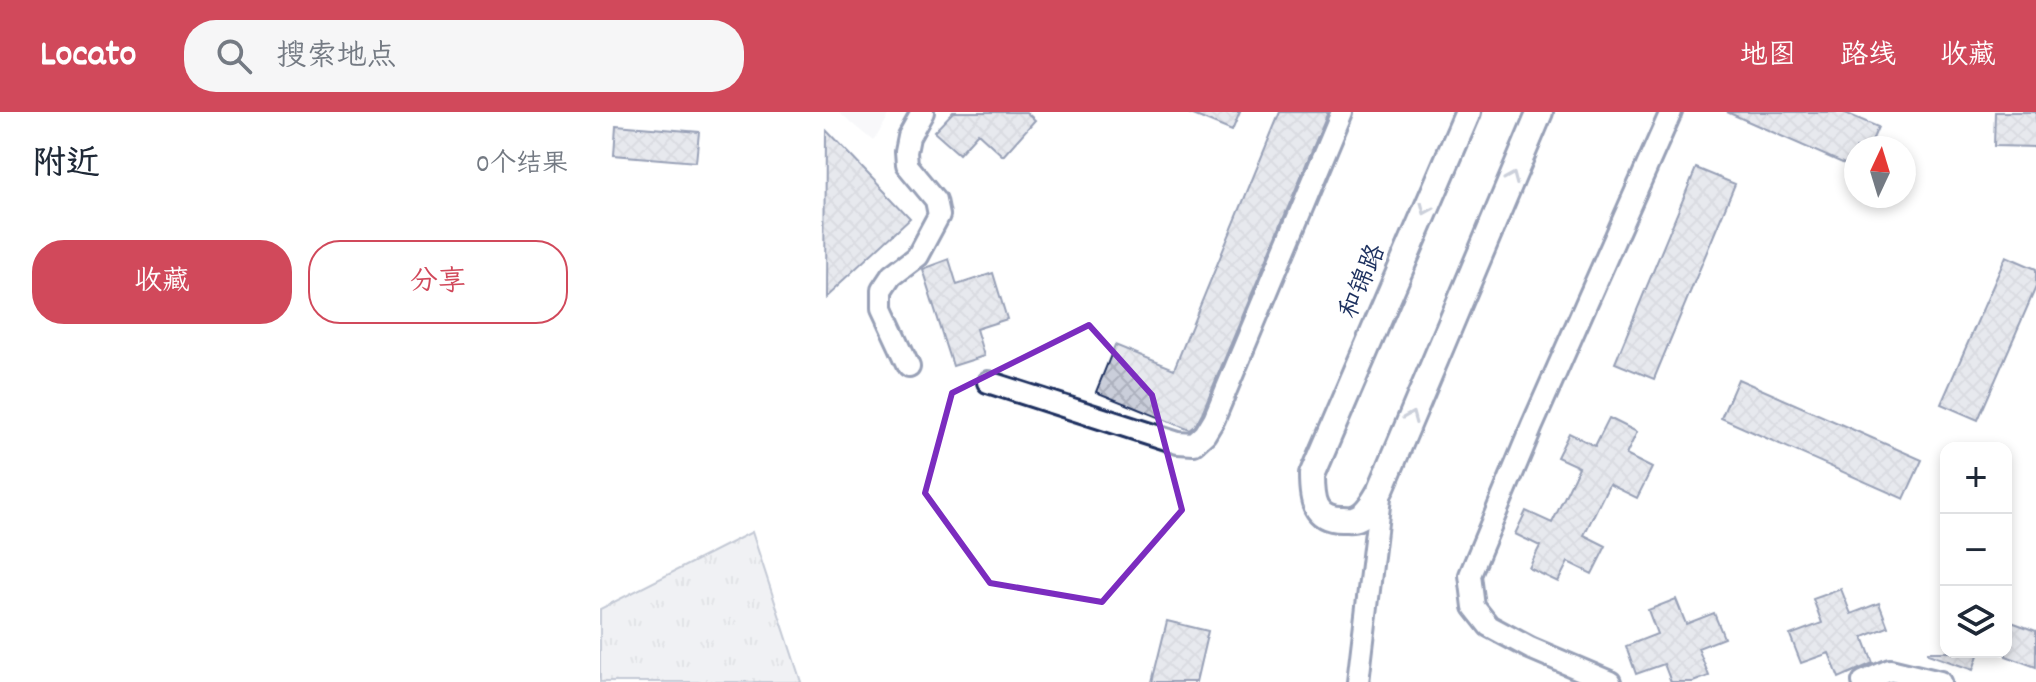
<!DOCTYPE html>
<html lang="zh">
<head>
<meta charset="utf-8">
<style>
  :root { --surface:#fff; --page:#f6f6f7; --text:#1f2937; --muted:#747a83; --line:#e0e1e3; --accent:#d1495b }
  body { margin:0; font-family:Dekko,"LXGW WenKai TC",sans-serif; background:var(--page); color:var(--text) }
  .controls { position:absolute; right:24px; bottom:24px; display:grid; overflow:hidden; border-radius:16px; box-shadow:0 4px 12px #0003 }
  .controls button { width:72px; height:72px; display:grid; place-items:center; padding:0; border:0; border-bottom:2px solid var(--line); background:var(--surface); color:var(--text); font:40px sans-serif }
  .compass { position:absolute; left:1244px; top:24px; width:72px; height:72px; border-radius:50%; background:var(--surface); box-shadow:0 4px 12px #0003; rotate:4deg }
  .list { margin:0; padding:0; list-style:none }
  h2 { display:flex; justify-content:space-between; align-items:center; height:104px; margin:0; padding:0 32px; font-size:34px }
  h2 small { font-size:26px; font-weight:400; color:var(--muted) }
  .actions { display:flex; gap:16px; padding:24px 32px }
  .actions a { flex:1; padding:18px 0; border:2px solid var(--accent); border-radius:32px; text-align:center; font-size:28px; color:var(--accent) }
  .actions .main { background:var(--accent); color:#fff }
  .icon { flex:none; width:44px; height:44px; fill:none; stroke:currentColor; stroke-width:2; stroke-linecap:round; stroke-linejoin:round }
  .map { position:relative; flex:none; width:1436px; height:570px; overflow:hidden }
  header { display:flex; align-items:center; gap:48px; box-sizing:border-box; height:112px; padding:0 40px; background:var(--accent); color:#fff }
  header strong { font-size:38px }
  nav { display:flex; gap:44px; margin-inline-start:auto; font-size:28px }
  .search { width:560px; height:72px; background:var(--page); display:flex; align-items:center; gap:20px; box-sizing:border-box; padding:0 28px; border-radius:32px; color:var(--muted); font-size:30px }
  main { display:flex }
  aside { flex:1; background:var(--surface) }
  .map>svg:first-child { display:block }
</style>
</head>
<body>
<header>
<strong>Locato</strong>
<div class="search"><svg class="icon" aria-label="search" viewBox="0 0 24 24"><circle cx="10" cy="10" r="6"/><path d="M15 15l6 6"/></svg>搜索地点</div>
<nav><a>地图</a><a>路线</a><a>收藏</a></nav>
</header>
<main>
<aside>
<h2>附近<small>0个结果</small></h2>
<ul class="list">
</ul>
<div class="actions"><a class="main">收藏</a><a>分享</a></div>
</aside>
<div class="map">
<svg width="1436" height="570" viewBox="0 0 1436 570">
  <defs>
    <pattern id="grass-tufts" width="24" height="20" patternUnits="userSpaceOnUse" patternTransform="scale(2)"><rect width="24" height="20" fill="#dee1e7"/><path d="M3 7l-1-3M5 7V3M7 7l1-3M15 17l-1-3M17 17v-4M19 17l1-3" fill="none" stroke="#bec1c9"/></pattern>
    <pattern id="building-cross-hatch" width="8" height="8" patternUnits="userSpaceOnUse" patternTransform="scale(2)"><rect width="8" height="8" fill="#caceda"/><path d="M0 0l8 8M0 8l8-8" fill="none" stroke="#adb1be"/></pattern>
  </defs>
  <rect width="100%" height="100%" fill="#fff"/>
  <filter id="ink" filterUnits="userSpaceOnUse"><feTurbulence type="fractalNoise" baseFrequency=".0125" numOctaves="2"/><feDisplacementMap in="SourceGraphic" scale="16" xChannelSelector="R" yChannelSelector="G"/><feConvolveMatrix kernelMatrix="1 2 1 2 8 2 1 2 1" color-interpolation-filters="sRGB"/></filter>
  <g filter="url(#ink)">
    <!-- built -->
    <path fill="#eff0f4" d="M239,0H291L274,29Z"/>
    <!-- grass -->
    <path fill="url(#grass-tufts)" stroke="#7c88a2" stroke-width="2" d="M152,420L201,570H0V497Z"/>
    <!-- building -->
    <path fill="url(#building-cross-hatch)" stroke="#1b2f5e" stroke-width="2" d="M353,0H426L435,8L403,44L378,21L359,42L334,20Z
      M586,0H640L632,19Z
      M680,0H728L602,301L595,314L590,318L496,280L515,233L574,257Z
      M1127,0H1243L1278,15L1269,36H1256V57Z
      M1395,0H1436V35L1394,34Z
      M16,13L99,20L96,50L14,43Z
      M225,17L310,106L224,186Z
      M1096,56L1135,72L1054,267L1015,251Z
      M1406,144L1436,157V175L1378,308L1341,292Z
      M349,147L357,173L393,161L407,207L376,217L384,244L353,254L322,157Z
      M1138,267L1322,348L1304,387L1121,306Z
      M1009,306L1037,320L1026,343L1052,356L1037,386L1009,372L984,423L1006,434L992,462L968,450L958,470L929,456L940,434L915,422L926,399L952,411L979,355L957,345L969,321L995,334Z
      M1241,477L1251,502L1279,491L1288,515L1263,525L1273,551L1239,566L1229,541L1201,551L1190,523L1222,511L1213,487Z
      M1076,487L1086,512L1114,501L1124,526L1098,536L1109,564L1093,570H1071L1064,552L1036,562L1026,534L1057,522L1048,498Z
      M1406,508L1436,519V555L1406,544Z
      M567,509L608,519L596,570H552Z
      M1328,540H1379L1373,558L1328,542Z"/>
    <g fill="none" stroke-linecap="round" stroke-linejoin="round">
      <defs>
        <path id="minor" d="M309,254L282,196V178L292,163L317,144L339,103L336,88L307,53L306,40L309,25L323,0
          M388,270L578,331L594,332L605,322L614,307L742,0
          M758,570L781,377
          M1010,570L930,536L889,514L874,495L870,463L932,314L1071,0
          M1263,570L1290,558L1340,570"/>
        <path id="tertiary" d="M868,0L712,363C712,387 714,408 743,407C748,407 752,408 756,406C768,402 775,387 781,377L940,0"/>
      </defs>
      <!-- minor casing -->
      <use href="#minor" stroke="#1b2f5e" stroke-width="26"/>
      <!-- tertiary casing -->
      <use href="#tertiary" stroke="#1b2f5e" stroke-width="30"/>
      <!-- minor -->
      <use href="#minor" stroke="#fff" stroke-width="20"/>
      <!-- tertiary -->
      <use href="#tertiary" stroke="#fff" stroke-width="24"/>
    </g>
    <!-- one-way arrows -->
    <defs><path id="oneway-chevron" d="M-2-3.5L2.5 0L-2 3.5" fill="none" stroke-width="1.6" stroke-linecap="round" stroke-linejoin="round" transform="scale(2)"/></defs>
    <g stroke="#8d97ae">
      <use href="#oneway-chevron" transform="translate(912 66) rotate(-67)"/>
      <use href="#oneway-chevron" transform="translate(826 97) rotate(113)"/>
      <use href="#oneway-chevron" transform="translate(811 305) rotate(-67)"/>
    </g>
  </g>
  <!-- marked area -->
  <path d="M0 0H1436V570H0ZM489,213L552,283L582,398L502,490L390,471L325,381L352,281Z" fill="#fff" fill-opacity=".55" fill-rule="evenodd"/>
  <path fill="none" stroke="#7b2cbf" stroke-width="6" stroke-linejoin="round" d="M489,213L552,283L582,398L502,490L390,471L325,381L352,281Z"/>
  <g text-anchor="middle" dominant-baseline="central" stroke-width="7" stroke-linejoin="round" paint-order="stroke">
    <!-- street labels -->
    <g font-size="26" fill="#1b2f5e" stroke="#fff">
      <text transform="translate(764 170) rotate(-67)">和锦路</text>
    </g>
  </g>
</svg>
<div class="controls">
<button>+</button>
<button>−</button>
<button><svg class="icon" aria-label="layers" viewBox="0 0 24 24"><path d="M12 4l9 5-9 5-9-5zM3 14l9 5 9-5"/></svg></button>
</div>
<svg class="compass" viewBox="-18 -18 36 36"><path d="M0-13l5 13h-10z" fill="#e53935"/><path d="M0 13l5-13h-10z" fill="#747a83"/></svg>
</div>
</main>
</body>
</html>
